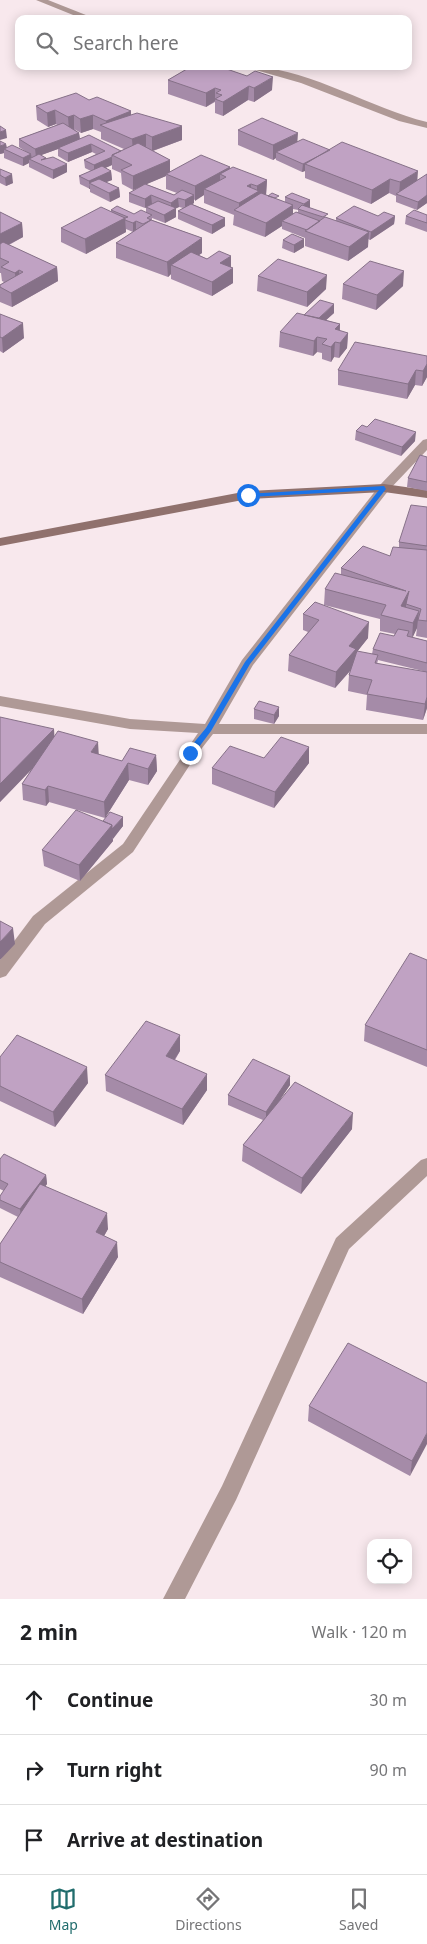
<!DOCTYPE html>
<html lang="en">
<head>
<meta charset="utf-8">
<style>
  :root { --surface:#fff; --page:#f2f2f2; --text:#202124; --muted:#757577; --line:#e0e0e0; --accent:#216d6d }
  body { margin:0; font-family:"Noto Sans",sans-serif; background:var(--page); color:var(--text) }
  .controls { position:absolute; right:15px; bottom:15px; display:grid; overflow:hidden; border-radius:10px; box-shadow:0 2px 12px #0003 }
  .controls button { width:45px; height:45px; display:grid; place-items:center; padding:0; border:0; border-bottom:1px solid var(--line); background:var(--surface); color:var(--text); font:25px sans-serif }
  .stop { position:absolute; width:15px; height:15px; margin:-11px; border:4px solid #1a73e8; border-radius:50%; background:#fff }
  .stop.end { background:#1a73e8; border-color:#fff; box-shadow:0 1px 5px #0008 }
  .list { margin:0; padding:0; list-style:none }
  h2 { display:flex; justify-content:space-between; align-items:center; height:65px; margin:0; padding:0 20px; font-size:21px }
  h2 small { font-size:16px; font-weight:400; color:var(--muted) }
  .list li { display:grid; grid-template-columns:32px 1fr auto; gap:15px; align-items:center; box-sizing:border-box; height:70px; padding:0 20px; border-top:1px solid var(--line) }
  .list b { display:block; font-size:19px; white-space:nowrap }
  .list em { font-size:16px; font-style:normal; color:var(--muted) }
  .icon { flex:none; width:28px; height:28px; fill:none; stroke:currentColor; stroke-width:2; stroke-linecap:round; stroke-linejoin:round }
  .map { position:relative; flex:none; width:427px; height:1599px; overflow:hidden }
  .search { position:absolute; background:var(--surface); box-shadow:0 2px 12px #0003; left:15px; right:15px; top:15px; height:55px; display:flex; align-items:center; gap:12px; box-sizing:border-box; padding:0 18px; border-radius:10px; color:var(--muted); font-size:19px }
  .sheet { height:275px; background:var(--surface) }
  nav { display:flex; justify-content:space-around; align-items:center; box-sizing:border-box; height:70px; border-top:1px solid var(--line); background:var(--surface); font-size:14px; color:var(--muted) }
  nav a { display:grid; justify-items:center; gap:2px }
  nav .on { color:var(--accent) }
  .map>svg:first-child { display:block }
</style>
</head>
<body>
<div class="map">
<svg width="427" height="1599" viewBox="0 0 427 1599">
  <rect width="100%" height="100%" fill="#f8e8ed"/>
  <g fill="none" stroke-linecap="round" stroke-linejoin="round">
    <!-- street -->
    <path fill="#af9996" fill-rule="evenodd" d="M36,0H48L96,19H83Z
      M242,66C307,66 366,107 427,122V128L399,121L301,83Z
      M427,439V450L388,491L253,665L219,724H427V734H213L195,757L133,852L45,924L6,976L0,978V960L33,916L123,844L198,733L130,729L0,706V696L130,719L205,724L242,660L380,485L423,440Z
      M427,1158V1176L349,1249L236,1500L185,1599H163L222,1486L336,1238L421,1160Z"/>
    <!-- secondary -->
    <path fill="#90716d" fill-rule="evenodd" d="M384,484L427,490V498L384,492L248,499L0,546V538L248,491Z"/>
  </g>
  <!-- wall -->
  <path fill="#a58ba8" fill-rule="evenodd" d="M192,66L272,90L254,102L248,100L223,116L215,113V102L206,107L168,94V80Z
    M89,100L131,111V115L182,140L153,151L170,160V172L230,167V169L267,180L266,195L285,202V197L310,200V208L328,218L336,221V218L378,216H395L394,224L370,240L368,239V247L348,261L305,246V238L282,229V226L265,237L233,225L234,215L204,203V195L194,200V203L192,204L225,218V226L212,234L178,219V211L183,208L179,207L176,208V217L165,223L152,218V220L202,238V253L199,255L207,259L231,256V268L233,283L212,296L171,279V274L168,277L116,258V243L133,232L126,229V232L86,254L61,242V228L111,211V210L134,214L146,213V207L153,204H152L145,208L129,202V193L139,188L133,190L122,184L121,173L112,169V165L105,168L111,171L112,180L106,182L119,188L120,197L110,202L90,192V189L80,184L79,176L91,171L85,168L84,160L96,154L92,152L68,162L58,156V149L41,155L67,172L53,179L29,167V163L23,166L4,158V153L0,154L6,144L7,148L28,153L19,147V139L57,125L56,124L48,127L37,120L36,106ZM74,129L81,133L93,129L101,132V139L124,149L121,151L80,139L79,133ZM166,176V189L177,193L174,195L146,184ZM293,209L298,210V212L293,214Z
    M238,130L297,141L329,150L418,180L427,174V203L417,210L396,202V196L389,193L371,204L305,178V171L302,172L276,160V158L273,160L238,145Z
    M0,169L13,183L6,186L0,183Z
    M0,212L22,223L23,237L9,245L57,267L58,281L12,307L0,302V285L4,282L2,281L1,273H0Z
    M427,215V232L405,224L406,216Z
    M304,239V247L294,253L282,248L283,240Z
    M258,276L326,289L307,307L257,291Z
    M343,284L403,286L376,310L342,299Z
    M334,313L326,320L340,324V331L348,333L347,348L339,358L334,357L331,362L322,359V353L317,352L313,356L279,347L280,332L304,315Z
    M0,314L24,338L3,353L0,351Z
    M427,356V377L422,386L415,385L407,399L338,385V370Z
    M356,431L415,441L401,456L355,440Z
    M427,457V491L407,487L408,478Z
    M427,507V638L416,636L417,628L412,637L427,641V672L378,660L377,664L427,672V708L423,720L366,710L367,695L348,691L349,675L352,669L335,688L288,671L289,655L308,632L303,630V614L368,638L356,653L355,658L372,654L373,649L394,636L395,634L380,631V619L324,605L325,589L341,575V568L390,556L399,547V542Z
    M254,709L279,716L274,724L254,719Z
    M0,717L54,736L99,755L122,761L156,755L157,771L148,785L129,780L105,818L49,802L46,806L23,800L22,784L31,770L0,802Z
    M309,747V763L274,808L212,784V768L264,758Z
    M103,821L123,826L112,838L113,841L80,881L44,866L42,850Z
    M427,960V1067L364,1041L365,1025Z
    M180,1051L175,1060L207,1090L183,1125L106,1091L105,1075Z
    M0,1057L88,1083L55,1127L0,1101Z
    M290,1076V1085L280,1099L352,1129L301,1194L242,1161L243,1145L263,1120L228,1105V1095Z
    M0,1159L46,1175L47,1184L45,1186L108,1229L104,1236L118,1257L83,1314L0,1277V1244L18,1217L0,1208V1196L4,1191L0,1189Z
    M427,1383L410,1476L308,1421L309,1406Z"/>
  <!-- shaded-wall -->
  <path fill="#867188" d="M273,77L272,90L254,102V88Z
    M249,86L248,100L223,116V102Z
    M215,88V101L206,107V93Z
    M55,110L56,124L48,127L47,113Z
    M131,111V125L106,127V121Z
    M74,115V129L69,131L68,117Z
    M93,115V129L81,133L80,119Z
    M182,126V140L152,151V137Z
    M6,130L7,138L0,140V132Z
    M79,133L80,141L58,148V149L36,157L35,149Z
    M298,133L297,147L276,152V158L273,160V145Z
    M146,134V148L133,153L132,139Z
    M6,144L7,151L4,149V153L0,154V146Z
    M91,144L92,152L68,162V153Z
    M330,150L305,164V171L302,172L303,164Z
    M31,154L32,160L29,159V163L23,166V158Z
    M112,157V165L94,173V165Z
    M170,160V174H166V176L133,190V176Z
    M67,164V172L53,179V170Z
    M230,167V181L226,177L220,174V186L204,189V195L195,201V186Z
    M111,171L112,180L96,186L89,183L90,189H89V181Z
    M418,171L417,185L399,195L400,182Z
    M12,174L13,183L6,186L5,178Z
    M390,179L389,193L371,204L372,190Z
    M267,180L266,195L239,212V203L247,186L251,184V196L257,192V186Z
    M119,188L120,197L110,202L109,193Z
    M151,195L152,204L145,208V199Z
    M194,195V203L185,209V200Z
    M427,195V203L417,210L418,202Z
    M178,198L179,207L171,211V203Z
    M310,200V208L303,211L304,204Z
    M293,205V220L282,221V226L265,237L266,223Z
    M176,208V217L165,223L164,215Z
    M395,216L394,224L370,240L371,232Z
    M125,218L126,232L86,254L85,239Z
    M225,218V226L212,234V225Z
    M136,221V230L133,232V223Z
    M22,223L23,237L0,249V234Z
    M369,232L368,247L348,261L349,247Z
    M202,238V253L180,268L171,265V274L168,277L167,262Z
    M304,239V247L294,253V245Z
    M231,256V269L233,268V283L212,296V282L220,263Z
    M57,267L58,281L12,307L11,293Z
    M19,270L20,285L16,288L15,273Z
    M404,271L403,286L376,310L377,295Z
    M327,275L326,289L307,307V292Z
    M334,304V313L315,330L316,321Z
    M23,323L24,338L3,353L2,338Z
    M340,324L339,339L335,342L334,357L331,362V347L335,329Z
    M348,333L347,348L339,358L340,343Z
    M317,337V352L313,356L314,341Z
    M427,364V377L422,386L423,371Z
    M416,370L415,385L407,399L408,384Z
    M416,432L415,441L401,456L402,447Z
    M409,591L406,604V611L401,606Z
    M419,611L417,628L412,639L413,623Z
    M369,622L368,638L356,653L355,665L335,688L336,672L349,646Z
    M427,697V708L423,720L425,704Z
    M279,707V716L274,724V715Z
    M54,729L55,745L0,802V784Z
    M98,742L99,758L91,752Z
    M309,747V763L274,808L275,792Z
    M156,755L157,771L148,785V769Z
    M128,763L129,780L105,818L104,802Z
    M48,786L49,802L46,806L45,790Z
    M123,817V826L113,839L112,829Z
    M112,825L113,841L80,881L79,865Z
    M13,928L15,944L0,960V942Z
    M180,1035V1051L166,1072V1056Z
    M87,1067L88,1083L55,1127L53,1112Z
    M207,1074V1090L183,1125L182,1109Z
    M290,1076V1085L266,1121V1112Z
    M353,1113L352,1129L301,1194L302,1178Z
    M46,1175L47,1184L21,1219L20,1209Z
    M107,1213L108,1229L97,1248L96,1232Z
    M117,1242L118,1257L83,1314L82,1299Z
    M427,1433V1444L410,1476L412,1461Z"/>
  <!-- building -->
  <path fill="#c0a2c3" stroke="#867188" d="M192,66H218L247,76L255,71L273,77L254,88L249,86L223,102L215,99L222,95L216,93L221,90L215,88L206,93L168,80Z
    M76,93L89,100L97,97L131,111L106,121L93,115L80,119L74,115L68,117L55,110L47,113L36,106Z
    M137,113L182,126L152,137L146,134L132,139L100,125Z
    M262,118L298,133L273,145L238,130Z
    M63,123L79,133L35,149L19,139Z
    M0,126L6,130L0,132Z
    M89,135L121,151L112,155V157L94,165L84,160L105,151L91,144L68,153L58,148Z
    M303,139L330,150L303,164L276,152Z
    M0,141L6,144L0,146Z
    M342,142L418,171L400,182L390,179L372,190L305,164Z
    M138,143L170,160L133,176L121,170L132,165L112,155Z
    M12,145L31,154L23,158L4,149Z
    M39,154L46,158L41,160L53,157L67,164L53,170L29,159Z
    M201,155L230,167L195,186L166,174Z
    M102,166L111,171L89,181L79,176Z
    M233,167L267,180L257,186L251,184L247,186L259,191L239,203L204,189L226,177L220,174Z
    M0,169L12,174L5,178L0,175Z
    M427,174V195L418,202L396,194Z
    M99,179L119,188L109,193L89,183Z
    M145,184L174,195L182,190L194,195L185,200L178,198L171,203L151,195L145,199L129,193Z
    M261,193L293,205L266,223L234,210Z
    M272,193L279,196L275,198L268,196Z
    M292,193L310,200L304,204L285,197Z
    M158,201L176,208L164,215L146,207Z
    M191,204L225,218L212,225L178,211Z
    M302,205L328,214L323,217L298,209Z
    M117,206L134,214L141,210L152,215L147,218L151,220L143,224L136,221L133,223L125,220V218L128,217L111,210Z
    M354,206L378,216L384,212L395,216L371,232L336,218Z
    M101,207L125,218L85,239L61,228Z
    M414,210L427,215V223L406,216Z
    M0,212L22,223L0,234Z
    M296,212L320,221L307,230L282,221Z
    M325,217L369,232L349,247L305,231Z
    M151,220L202,238L167,262L116,243Z
    M292,234L304,239L294,245L283,240Z
    M3,242L57,267L11,293L0,287V285L23,272L19,270L15,273L1,267L9,262L0,258V244Z
    M219,251L231,256L220,263L233,268L212,282L171,265L191,252L207,259Z
    M278,259L327,275L307,292L258,276Z
    M370,261L404,271L377,295L343,284Z
    M320,300L334,304L319,318L304,315Z
    M297,313L340,324L335,329L348,333L340,343L335,342L331,347L322,344L327,339L317,337L314,341L280,332Z
    M0,314L23,323L2,338L0,337Z
    M355,342L427,356V364L423,371L416,370L408,384L338,370Z
    M375,419L416,432L402,447L356,431L362,425L367,427Z
    M420,455L427,457V482L408,478Z
    M411,505L427,507V546L399,542Z
    M363,546L390,556L393,547L427,550V621L418,620L421,609L406,604L409,591L401,606L419,611L413,623L381,615L386,605L325,589L335,573L406,591L341,568Z
    M315,602L369,622L349,646L356,649L336,672L289,655L319,620L303,614Z
    M398,629L409,631L407,636L427,641V663L373,649L380,633L394,636Z
    M357,651L378,655L375,663L427,672V697L425,704L367,694L372,680L349,675Z
    M259,701L279,707L274,715L254,709Z
    M0,717L54,729L0,784Z
    M58,731L98,742L91,752L122,761L130,748L156,755L148,769L128,763L104,802L48,786L45,790L22,784Z
    M281,737L309,747L275,792L212,768L230,746L264,758Z
    M76,810L112,825L79,865L42,850Z
    M110,812L123,817L112,829V825L103,821Z
    M0,921L13,928L0,942Z
    M410,953L427,960V1050L365,1025Z
    M146,1021L180,1035L166,1056L207,1074L182,1109L105,1075Z
    M17,1035L87,1067L53,1112L0,1086V1057Z
    M253,1059L290,1076L266,1112L228,1095Z
    M295,1082L353,1113L302,1178L243,1145Z
    M4,1154L46,1175L20,1209L0,1200V1196L8,1184L0,1180V1159Z
    M40,1184L107,1213L96,1232L117,1242L82,1299L0,1262V1244Z
    M348,1343L427,1383V1433L412,1461L309,1406Z"/>
  <!-- route -->
  <path fill="#1a73e8" d="M384,486L386,489L250,664L211,731L193,755H187V751L206,728L245,662L379,490L248,497L246,494Z"/>
</svg>
<div class="controls">
<button><svg class="icon" aria-label="locate" viewBox="0 0 24 24"><circle cx="12" cy="12" r="6"/><path d="M12 2v4M12 18v4M2 12h4M18 12h4"/></svg></button>
</div>
<div class="stop" style="left:248px;top:495px"></div>
<div class="stop end" style="left:190px;top:753px"></div>
<div class="search"><svg class="icon" aria-label="search" viewBox="0 0 24 24"><circle cx="10" cy="10" r="6"/><path d="M15 15l6 6"/></svg>Search here</div>
</div>
<section class="sheet">
<h2>2 min<small>Walk · 120 m</small></h2>
<ul class="list">
<li><svg class="icon" aria-label="ahead" viewBox="0 0 24 24"><path d="M12 20V5M6 11l6-6 6 6"/></svg><div><b>Continue</b></div><em>30 m</em></li>
<li><svg class="icon" aria-label="right" viewBox="0 0 24 24"><path d="M7 20v-9h11M14 6l5 5-5 5"/></svg><div><b>Turn right</b></div><em>90 m</em></li>
<li><svg class="icon" aria-label="arrive" viewBox="0 0 24 24"><path d="M6 21V4h12l-3 4 3 4H6"/></svg><div><b>Arrive at destination</b></div></li>
</ul>
</section>
<nav>
<a class="on"><svg class="icon" aria-label="map" viewBox="0 0 24 24"><path d="M3 6l6-2 6 2 6-2v14l-6 2-6-2-6 2zM9 4v14M15 6v14"/></svg>Map</a>
<a><svg class="icon" aria-label="directions" viewBox="0 0 24 24"><path d="M12 3l9 9-9 9-9-9zM9 14v-3h6M13 9l2 2-2 2"/></svg>Directions</a>
<a><svg class="icon" aria-label="saved" viewBox="0 0 24 24"><path d="M7 4h10v16l-5-4-5 4z"/></svg>Saved</a>
</nav>
</body>
</html>
